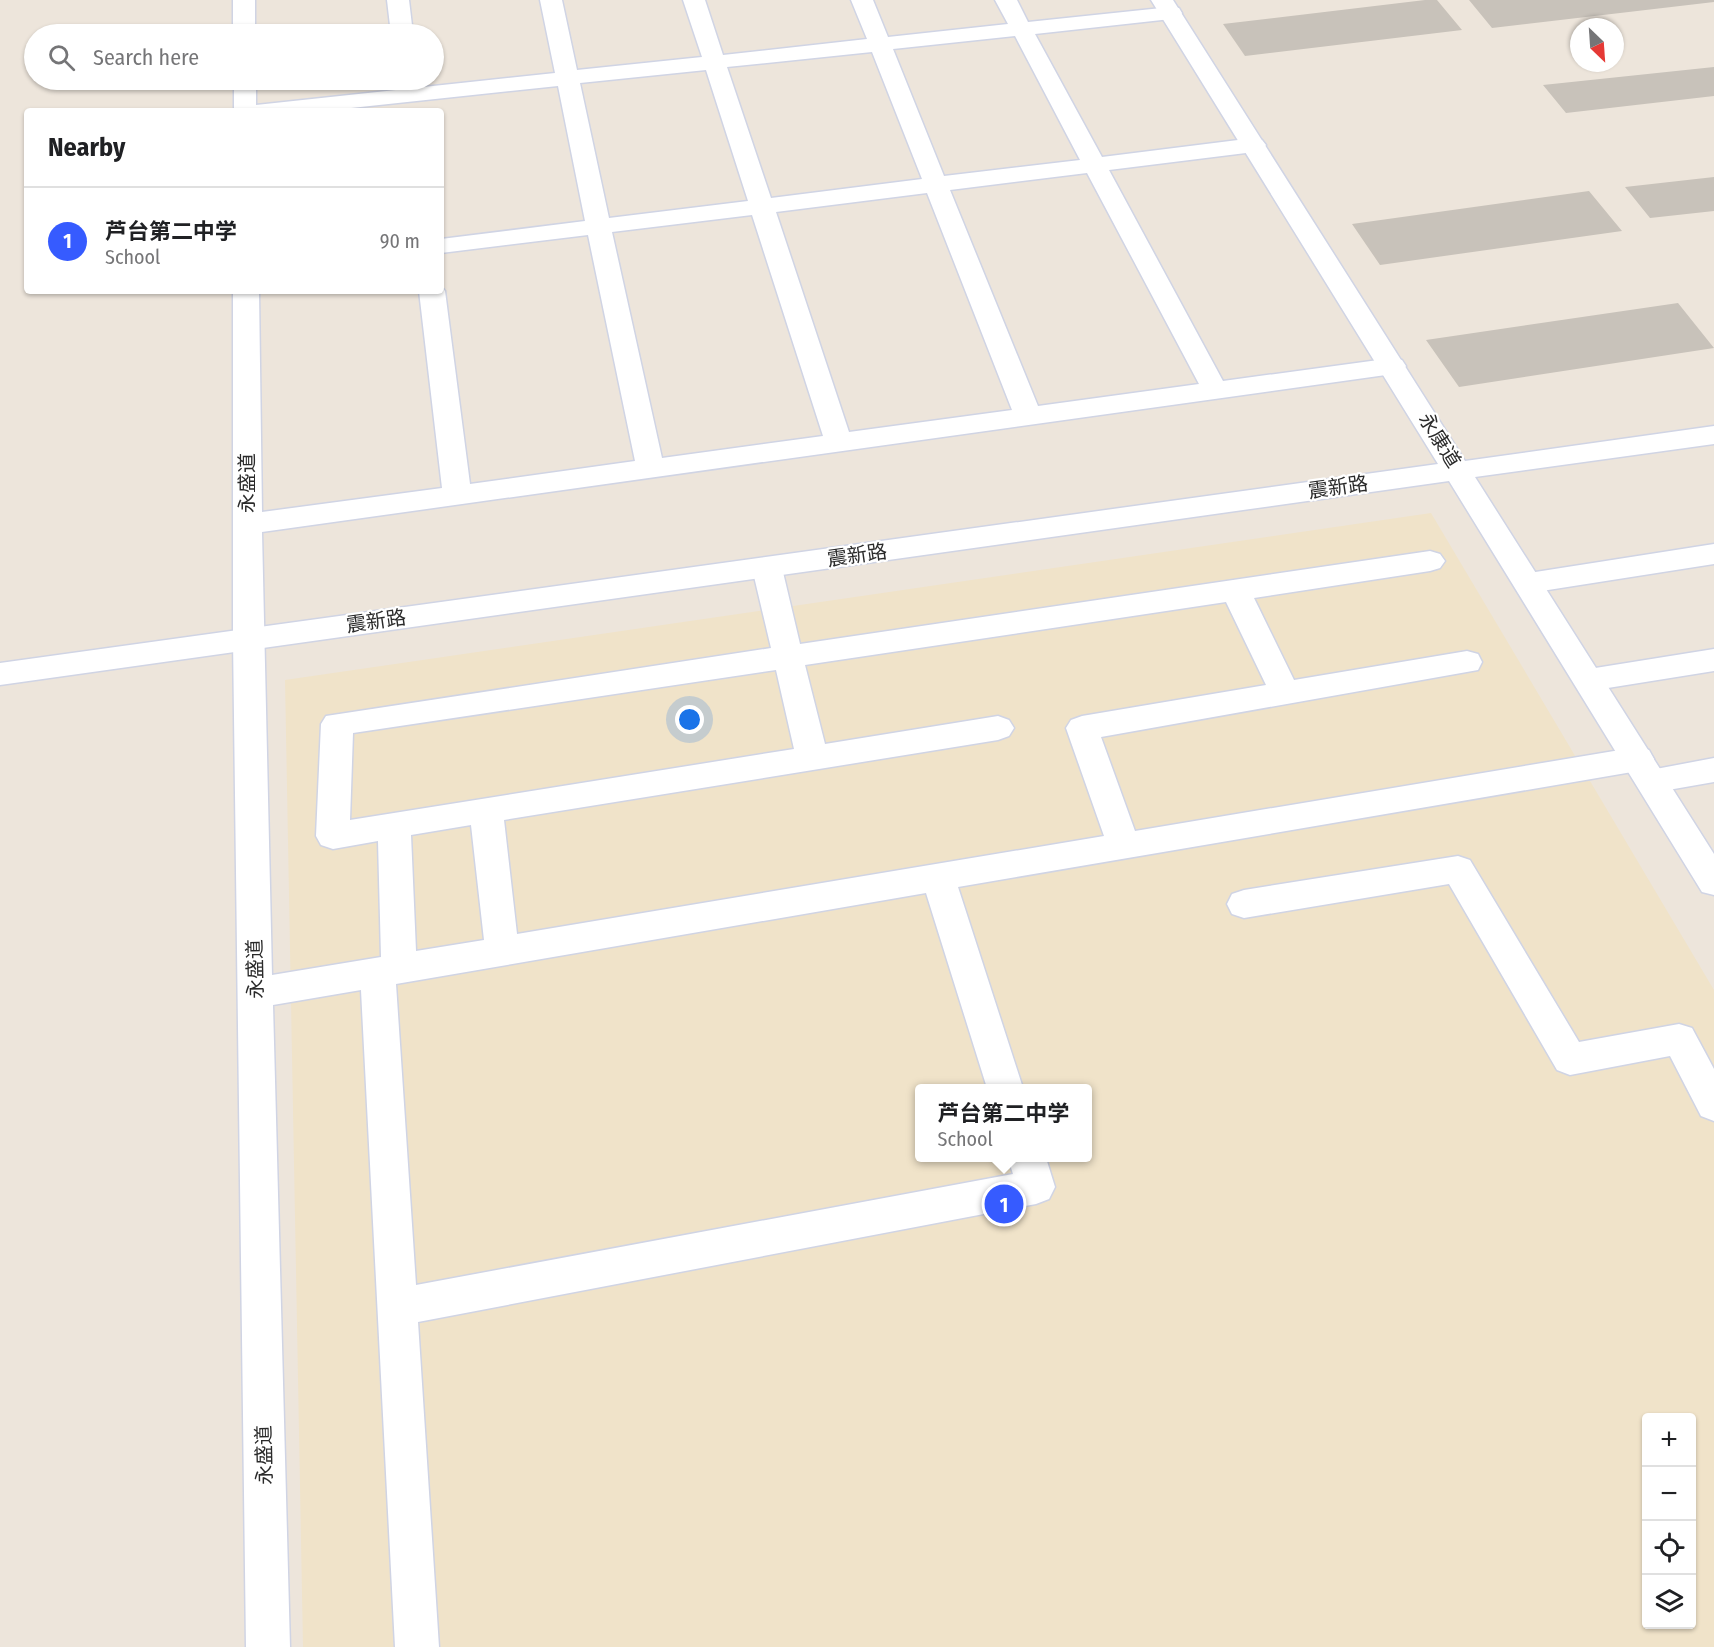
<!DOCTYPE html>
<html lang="en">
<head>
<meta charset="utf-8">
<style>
  :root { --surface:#fff; --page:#f6f6f6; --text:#202124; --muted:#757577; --line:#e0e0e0; --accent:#365bff }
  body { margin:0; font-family:"Fira Sans Condensed","Noto Sans SC",sans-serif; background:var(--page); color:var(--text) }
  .controls { position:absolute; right:18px; bottom:18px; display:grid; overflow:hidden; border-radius:6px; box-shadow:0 2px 4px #0004 }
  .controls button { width:54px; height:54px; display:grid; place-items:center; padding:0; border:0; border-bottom:2px solid var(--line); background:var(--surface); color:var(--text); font:30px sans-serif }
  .compass { position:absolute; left:1570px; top:18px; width:54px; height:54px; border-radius:50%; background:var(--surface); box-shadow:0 2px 4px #0004; rotate:155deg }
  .you { position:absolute; left:690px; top:720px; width:21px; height:21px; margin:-15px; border:4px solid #fff; border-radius:50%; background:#1a73e8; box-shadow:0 0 0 9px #1a73e833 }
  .badge { display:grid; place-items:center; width:39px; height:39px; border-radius:50%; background:var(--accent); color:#fff; font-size:20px; font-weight:700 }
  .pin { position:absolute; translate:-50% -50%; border:3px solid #fff; box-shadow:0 2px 6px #0006 }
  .popup { position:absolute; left:915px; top:1084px; width:177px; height:78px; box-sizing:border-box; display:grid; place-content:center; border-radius:6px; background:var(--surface); filter:drop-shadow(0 2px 4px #0005); font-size:20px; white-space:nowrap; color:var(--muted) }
  .popup b { font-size:22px; color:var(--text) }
  .popup::after { content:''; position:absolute; left:50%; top:100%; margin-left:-12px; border:12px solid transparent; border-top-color:var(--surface) }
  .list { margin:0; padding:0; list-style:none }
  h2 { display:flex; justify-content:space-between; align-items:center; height:78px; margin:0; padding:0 24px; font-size:26px }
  h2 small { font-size:20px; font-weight:400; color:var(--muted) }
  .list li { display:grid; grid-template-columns:39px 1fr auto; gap:18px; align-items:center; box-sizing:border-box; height:108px; padding:0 24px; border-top:2px solid var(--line) }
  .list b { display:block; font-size:22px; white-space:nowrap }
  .list p { margin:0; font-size:20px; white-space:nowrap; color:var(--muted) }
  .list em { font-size:20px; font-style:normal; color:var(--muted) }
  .icon { flex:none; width:33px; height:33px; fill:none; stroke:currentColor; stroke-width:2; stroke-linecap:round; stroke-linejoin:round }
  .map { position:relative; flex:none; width:1714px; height:1647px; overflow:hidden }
  .search { position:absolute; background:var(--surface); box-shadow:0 2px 4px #0004; left:24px; top:24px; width:420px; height:66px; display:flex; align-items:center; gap:15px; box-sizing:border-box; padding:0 21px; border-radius:33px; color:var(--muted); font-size:22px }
  .panel { position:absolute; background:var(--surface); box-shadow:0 2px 4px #0004; left:24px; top:108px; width:420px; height:186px; border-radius:6px }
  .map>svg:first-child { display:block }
</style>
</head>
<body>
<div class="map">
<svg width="1714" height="1647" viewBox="0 0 1714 1647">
  <rect width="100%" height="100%" fill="#ede5db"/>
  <!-- education -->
  <path fill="#f0e3c9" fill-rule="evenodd" d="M1431,513L1714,990V1647H303L285,680ZM920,1088H1088V1158H920ZM1646,1418H1692V1624H1646Z"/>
  <!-- building -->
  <path fill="#c8c2ba" d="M1425,0H1437L1462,30L1245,56L1223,24Z
    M1469,0H1714V2L1492,28Z
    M1714,67V96L1566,113L1543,85Z
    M1714,177V211L1650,218L1625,187Z
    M1589,191L1622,231L1380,265L1352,224Z
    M1678,303L1714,348L1459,387L1426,340Z"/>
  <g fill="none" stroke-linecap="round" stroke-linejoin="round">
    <defs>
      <path id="street" d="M233,0H255V34H233Z
        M387,0H409L413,34H391Z
        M540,0H562L577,70L702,57L683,0H705L723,55L867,39L851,0H873L888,37L1008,24L995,0H1017L1028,22L1171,7L1179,8L1182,13L1179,18L1171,19L1035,34L1102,157L1254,138L1262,140L1266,145L1262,150L1254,152L1109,170L1223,381L1393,358L1402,360L1406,366L1402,372L1393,374L262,532L272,975L381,957L378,841L333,849L321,845L316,836L321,724L326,716L771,648L752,568L757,561L767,558L777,561L782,568L800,644L1430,551L1440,554L1445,561L1440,568L1430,571L1254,598L1294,680L1467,651L1478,654L1482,662L1478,670L1101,737L1135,831L1638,747L1649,750L1654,759L1649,768L1638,771L958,887L1023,1088H987L926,893L396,984L416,1285L1013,1174L1008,1158H1046L1055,1187L1049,1199L1036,1204L418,1322L439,1647H395L361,990L273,1005L290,1647H246L233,639V291H259L262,512L442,488L419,291H441V286L445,291L470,484L635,461L588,235L441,253V239L585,221L558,86L323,111H234V80H256V105L555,73ZM1015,36L1080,160L944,176L893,49ZM872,52L922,179L771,198L727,67ZM706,70L748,201L609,218L580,83ZM1087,173L1199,384L1038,406L950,190ZM927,193L1012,410L849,432L776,212ZM752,215L823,436L662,458L612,232ZM1226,602L1266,685L1082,716L1071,720L1066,728L1104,836L517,934L504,820L998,740L1009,736L1014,728L1009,720L998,716L825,744L805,665ZM776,670L794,749L350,820L353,733ZM471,825L484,940L416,951L411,835Z
        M1714,544V564L1529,593L1519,590L1514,583L1519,576L1529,573Z
        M1714,649V671L1589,691L1578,688L1574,680L1578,672L1589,669Z
        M1714,758V782L1651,793L1640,790L1635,781L1640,772Z
        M1458,856L1470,860L1579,1042L1679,1024L1692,1028L1714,1069V1121L1701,1116L1670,1056L1570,1075L1557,1070L1449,884L1244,918L1232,914L1227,904L1232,894L1244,890Z"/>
      <path id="secondary" d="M1151,0H1173L1465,461L1714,426V444L1475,477L1714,854V895L1702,892L1449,481L0,685V663L1438,464Z"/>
    </defs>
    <!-- street casing -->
    <use href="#street" stroke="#d0d4e4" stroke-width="3"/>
    <!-- secondary casing -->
    <use href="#secondary" stroke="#d0d4e4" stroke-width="3"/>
    <!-- street -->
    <use href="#street" fill="#fff" fill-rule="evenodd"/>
    <!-- secondary -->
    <use href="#secondary" fill="#fff" fill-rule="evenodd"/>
  </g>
  <g text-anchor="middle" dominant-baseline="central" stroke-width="4.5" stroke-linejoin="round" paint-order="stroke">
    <!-- street labels -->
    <g font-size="20" fill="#2a2a2a" stroke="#fff">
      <text transform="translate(1440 440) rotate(58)">永康道</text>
      <text transform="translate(247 483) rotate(-90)">永盛道</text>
      <text transform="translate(1338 487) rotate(-8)">震新路</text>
      <text transform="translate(857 555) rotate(-8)">震新路</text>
      <text transform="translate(376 621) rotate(-8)">震新路</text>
      <text transform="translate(255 969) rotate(-91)">永盛道</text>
      <text transform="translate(264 1455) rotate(-91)">永盛道</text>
    </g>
  </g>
</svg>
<div class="controls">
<button>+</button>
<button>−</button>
<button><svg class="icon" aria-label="locate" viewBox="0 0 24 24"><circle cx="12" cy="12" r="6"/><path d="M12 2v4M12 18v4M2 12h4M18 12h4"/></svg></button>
<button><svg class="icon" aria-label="layers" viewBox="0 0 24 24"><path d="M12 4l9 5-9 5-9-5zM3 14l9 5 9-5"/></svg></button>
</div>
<svg class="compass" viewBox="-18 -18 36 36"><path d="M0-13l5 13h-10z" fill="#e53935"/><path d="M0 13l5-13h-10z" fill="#757577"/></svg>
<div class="you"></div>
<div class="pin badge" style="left:1004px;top:1204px">1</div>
<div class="popup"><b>芦台第二中学</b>School</div>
<div class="search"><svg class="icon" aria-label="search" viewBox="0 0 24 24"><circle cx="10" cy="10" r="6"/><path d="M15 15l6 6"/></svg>Search here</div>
<section class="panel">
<h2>Nearby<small></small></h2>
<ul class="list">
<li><span class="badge">1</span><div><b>芦台第二中学</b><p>School</p></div><em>90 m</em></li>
</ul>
</section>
</div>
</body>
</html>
